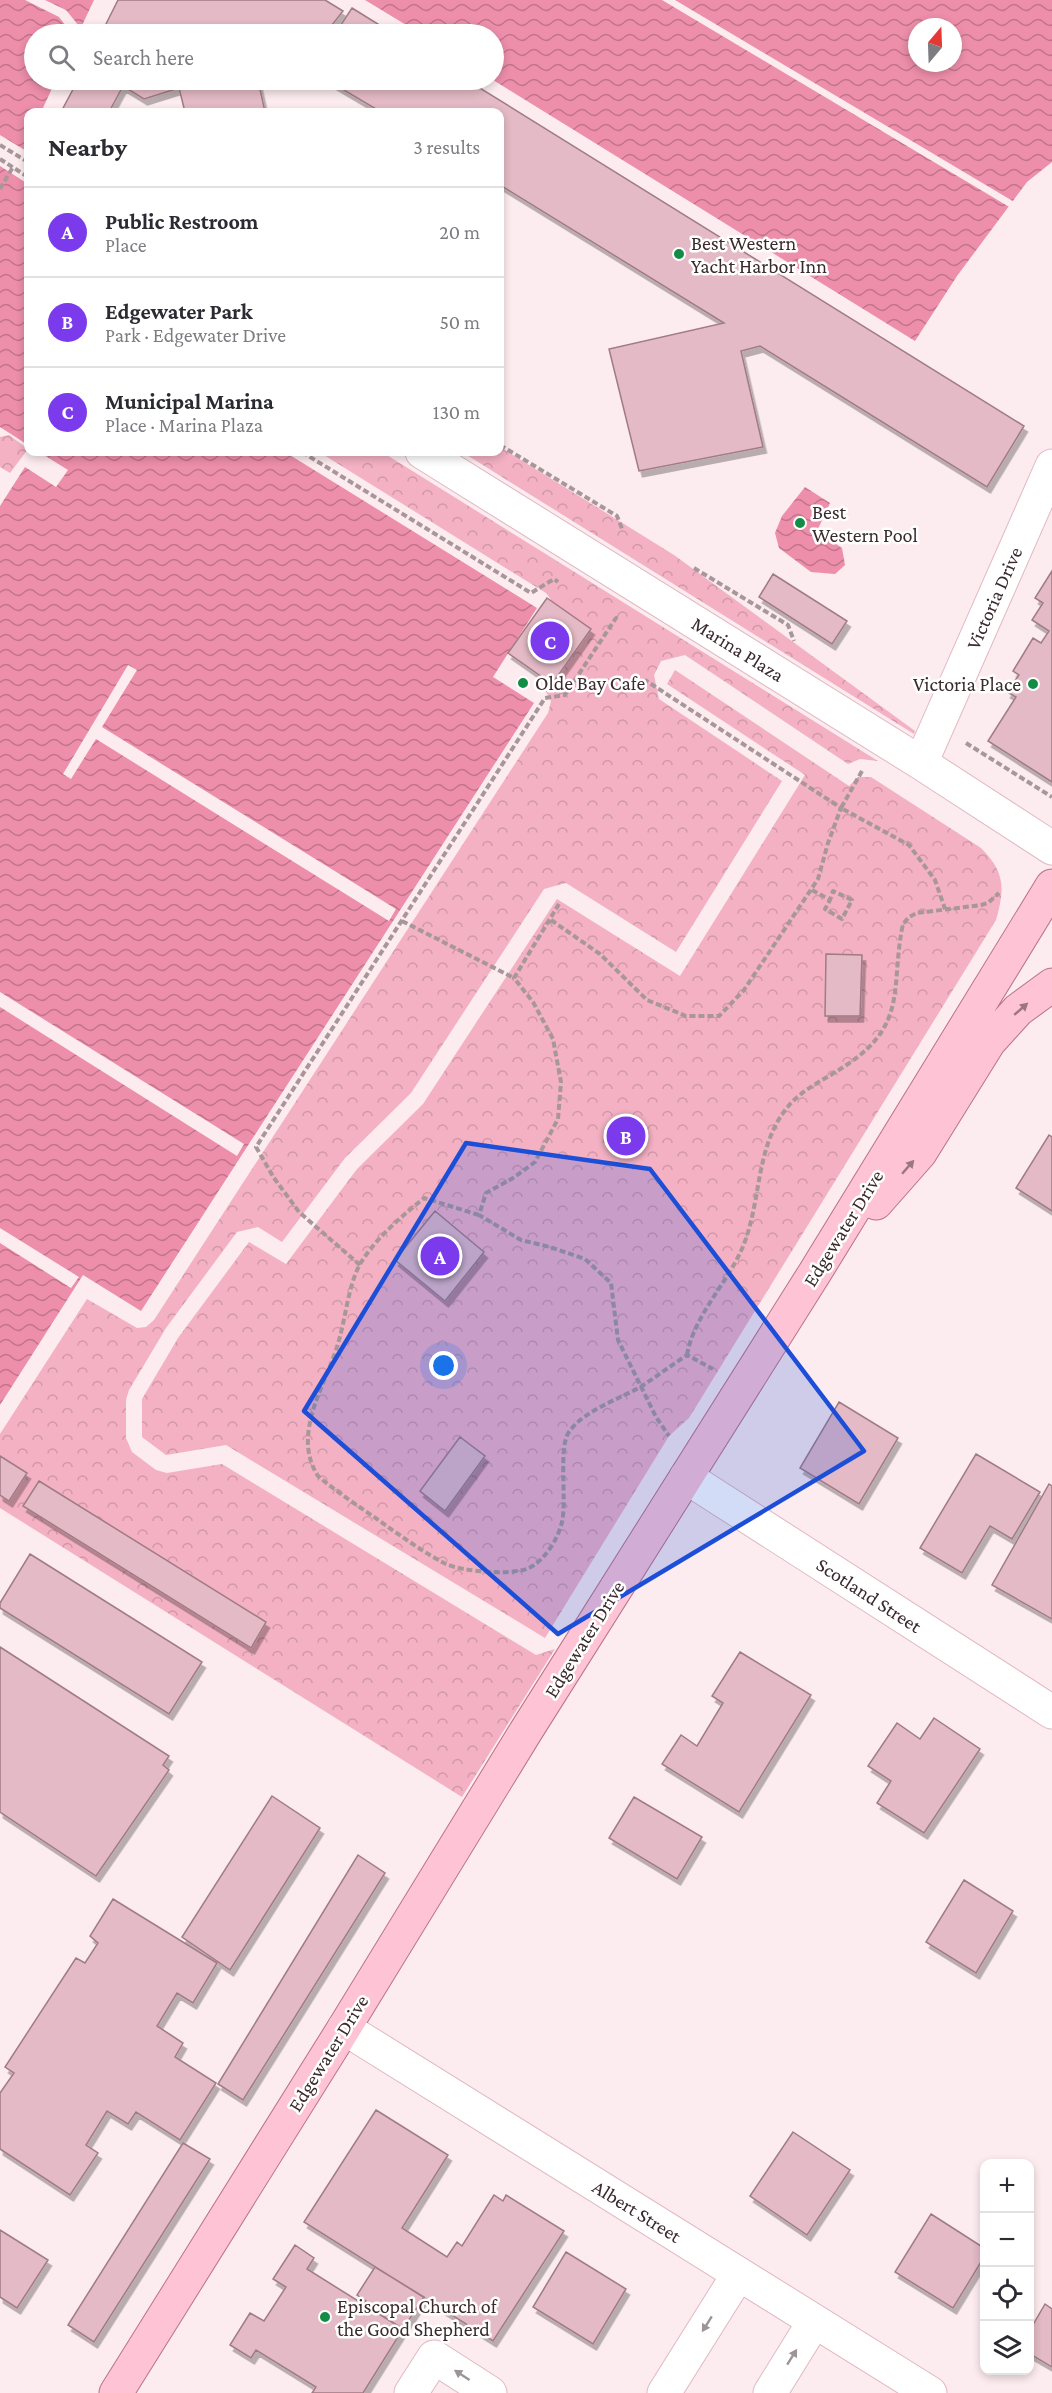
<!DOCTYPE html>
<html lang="en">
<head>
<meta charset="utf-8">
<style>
  :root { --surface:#fff; --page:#f7f7f7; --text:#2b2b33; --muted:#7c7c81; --line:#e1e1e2; --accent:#7c3aed }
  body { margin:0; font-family:"Crimson Pro",serif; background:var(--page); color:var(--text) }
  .controls { position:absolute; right:18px; bottom:18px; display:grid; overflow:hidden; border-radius:12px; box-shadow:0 3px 9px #0003 }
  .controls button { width:54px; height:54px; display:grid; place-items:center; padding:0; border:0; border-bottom:2px solid var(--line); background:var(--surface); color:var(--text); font:30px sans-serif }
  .compass { position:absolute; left:908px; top:18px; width:54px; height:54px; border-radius:50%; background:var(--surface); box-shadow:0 3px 9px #0003; rotate:19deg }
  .you { position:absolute; left:444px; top:1366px; width:21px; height:21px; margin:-15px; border:4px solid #fff; border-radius:50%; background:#1a73e8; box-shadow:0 0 0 9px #1a73e833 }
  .badge { display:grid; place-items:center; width:39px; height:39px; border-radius:50%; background:var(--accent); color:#fff; font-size:20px; font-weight:700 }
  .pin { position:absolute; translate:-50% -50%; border:3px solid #fff; box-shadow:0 2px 6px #0006 }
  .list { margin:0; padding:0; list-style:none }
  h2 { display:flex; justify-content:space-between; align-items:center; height:78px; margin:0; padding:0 24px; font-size:26px }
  h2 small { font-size:20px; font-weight:400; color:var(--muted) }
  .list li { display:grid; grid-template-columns:39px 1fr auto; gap:18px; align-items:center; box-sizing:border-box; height:90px; padding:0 24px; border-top:2px solid var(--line) }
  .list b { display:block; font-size:22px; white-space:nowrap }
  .list p { margin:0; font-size:20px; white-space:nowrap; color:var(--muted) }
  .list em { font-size:20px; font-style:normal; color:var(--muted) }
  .icon { flex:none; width:33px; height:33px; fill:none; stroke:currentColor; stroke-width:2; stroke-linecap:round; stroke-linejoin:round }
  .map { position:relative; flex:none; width:1052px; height:2393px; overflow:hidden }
  .search { position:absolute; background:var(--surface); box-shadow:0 3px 9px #0003; left:24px; top:24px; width:480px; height:66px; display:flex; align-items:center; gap:15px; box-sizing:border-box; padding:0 21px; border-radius:33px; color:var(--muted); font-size:22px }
  .panel { position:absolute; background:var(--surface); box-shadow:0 3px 9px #0003; left:24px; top:108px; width:480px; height:348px; border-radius:12px }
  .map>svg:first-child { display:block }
</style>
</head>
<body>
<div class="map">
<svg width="1052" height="2393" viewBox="0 0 1052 2393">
  <defs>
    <pattern id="park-crowns" width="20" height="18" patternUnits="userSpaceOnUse" patternTransform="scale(1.5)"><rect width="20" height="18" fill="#f3b1c3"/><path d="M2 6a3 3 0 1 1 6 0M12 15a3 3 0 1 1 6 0" fill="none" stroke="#d198a8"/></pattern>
    <pattern id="water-waves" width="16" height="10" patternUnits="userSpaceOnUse" patternTransform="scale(1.5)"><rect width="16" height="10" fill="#ed8eaa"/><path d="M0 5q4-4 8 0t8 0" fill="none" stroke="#c1748b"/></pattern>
    <filter id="shadow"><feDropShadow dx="3.5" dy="6" stdDeviation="0" flood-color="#0004"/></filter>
  </defs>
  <rect width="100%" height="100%" fill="#fcebef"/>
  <!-- park -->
  <path fill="url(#park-crowns)" d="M9,435L28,449L10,473L0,467V437Z
    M500,447L674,555L915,731L914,734L462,452H500Z
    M319,452H382L878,761L860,759L848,764L685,655L661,661L654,675L659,699L782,781L676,952L566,883L544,889L411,1093L345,1158L282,1242L258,1227L237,1232L166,1328L129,1390L126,1400V1438L132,1452L156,1470L167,1473L222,1464L536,1655L555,1649L462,1797L0,1508V1434L87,1299L137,1328L146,1327L154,1320L548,713L551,701L544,688L569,648L552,601L546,593Z
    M675,670L849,786L858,777H871L981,848C1005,872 1005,888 996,920L689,1418L669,1436L545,1638L226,1445L166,1455L142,1437V1399L178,1338L249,1242L286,1264L357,1169L423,1104L557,899L680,976L805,775L667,684Z"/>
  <!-- water -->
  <path fill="url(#water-waves)" fill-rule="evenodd" d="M0,0H94L78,34H34V80H56L41,112H28V138L26,143L28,145V445L0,427Z
    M365,0H1052V162L1027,182L957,276L915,341L493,80L494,34H421ZM917,27H953V63H917Z
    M39,452H285L537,608L493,677L534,703L141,1311L83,1275L0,1405V506L25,467L56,487L68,470Z
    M805,487L830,503L817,531L842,548L845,565L835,574L811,572L779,548L775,533L782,516Z"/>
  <!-- pier -->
  <path fill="#fcebef" d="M25,0H45L66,10L83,31L81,34H72L59,17Z
    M662,0H675L1016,203L1011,208Z
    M0,135L28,152V184L0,166Z
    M128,665L137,670L102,727L396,909L389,921L96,739L71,779L63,774Z
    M0,992L244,1144L237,1156L0,1007Z
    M0,1228L79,1277L71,1288L0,1243Z"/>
  <!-- building -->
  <path fill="#e3bac5" stroke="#a07b85" stroke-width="1.5" filter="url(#shadow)" d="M118,0H325L343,11L325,34H101Z
    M352,8L394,34H335Z
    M78,80H258L265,112H185L179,88L144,99L123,86L109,112H61Z
    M327,80H467L1024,426L987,487L760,346L741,351L763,447L639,471L609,349L724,323L500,185V112H381Z
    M1052,571V782L988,741L1016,697L1007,692L1019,675L1013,671L1033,638L1041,643L1049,631L1032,620L1043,603L1035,598Z
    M773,574L847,621L832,644L759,597Z
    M547,598L591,629L552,684L508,653Z
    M826,954L862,955L860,1016H825Z
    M1049,1135L1052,1137V1211L1016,1188Z
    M435,1211L484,1252L445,1301L395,1260Z
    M839,1402L898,1438L859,1504L800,1468Z
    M460,1437L485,1456L445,1511L420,1491Z
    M976,1454L1040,1492L1012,1539L990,1526L962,1573L920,1548Z
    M0,1456L27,1473L9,1501L0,1495Z
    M39,1481L266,1622L251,1648L23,1506Z
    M1049,1484L1052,1486V1619L992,1585Z
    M30,1554L202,1662L169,1714L0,1608V1603Z
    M0,1647L169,1756L163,1765L169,1770L96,1876L0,1812Z
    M740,1652L811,1695L739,1812L662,1764L681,1735L697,1746L723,1703L712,1696Z
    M934,1718L980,1749L924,1833L877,1803L891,1781L868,1766L897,1723L920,1739Z
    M272,1796L320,1828L230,1970L182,1937Z
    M634,1797L702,1837L677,1879L609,1838Z
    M358,1855L385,1873L243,2100L218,2084Z
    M964,1880L1013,1911L976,1973L926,1942Z
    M113,1899L217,1963L193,2003L177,1993L157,2026L183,2043L175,2057L216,2083L180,2140L136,2112L128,2124L107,2111L86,2145L98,2153L70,2195L0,2149V2093L14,2073L5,2067L76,1958L85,1963L98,1943L90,1936Z
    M376,2110L448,2155L402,2228L447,2257L457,2242L462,2246L494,2195L503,2201L506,2195L564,2231L493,2341L304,2222Z
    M793,2132L850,2170L807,2235L750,2196Z
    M183,2143L210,2159L94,2342L68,2325Z
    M931,2214L984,2248V2257L953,2308L895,2272Z
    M0,2230L48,2260L17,2308L0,2297Z
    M295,2245L314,2258L307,2269L403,2329L363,2393H312L316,2387L256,2350L251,2358L230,2345L250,2313L264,2321L286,2287L273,2279Z
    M566,2252L626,2289L593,2344L533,2307Z
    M375,2267L424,2297L403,2329L364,2304L366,2301L357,2295Z
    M1045,2304L1052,2309V2367L1030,2354V2330Z"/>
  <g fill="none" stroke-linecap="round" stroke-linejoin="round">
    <defs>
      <path id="minor" d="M422,452L921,763L1052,848
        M921,763L1052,466
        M686,1477L1052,1712
        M344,2028L930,2393
        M411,2393L434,2357L490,2393
        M664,2393L738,2275
        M770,2393L814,2322"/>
      <path id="major" d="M876,1203L920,1153L989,1042L1018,1010L1052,985
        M116,2393L344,2028L526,1731L814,1274L1052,886"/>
    </defs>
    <!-- minor casing -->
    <use href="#minor" stroke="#e1b8c3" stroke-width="35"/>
    <!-- major casing -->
    <use href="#major" stroke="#b97387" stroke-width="35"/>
    <!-- path -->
    <path stroke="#a7969a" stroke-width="4" stroke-dasharray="6 3" stroke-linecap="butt" d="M0,145L28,162
      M0,159L28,177
      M0,189L13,167
      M500,445L617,516L623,531
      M302,452L531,593L554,579L558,582
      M694,568L788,625L794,641
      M966,743L1052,797
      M862,771L841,808L909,845L935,880L945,909
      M812,890L830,900L825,909L842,919L852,900L833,891L830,900
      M559,904L514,978L533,1002L553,1039L561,1082L558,1119L535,1162L513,1178L486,1193L479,1215L521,1240L550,1247L585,1259L611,1283L618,1340L656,1417L669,1436
      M551,920L600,954L647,1000L686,1016H719L744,990L818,879L828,843L841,808L645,680
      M402,921L514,978
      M479,1215L424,1198C401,1217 376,1238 360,1264C348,1287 346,1316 339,1340C328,1382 290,1433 318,1476C340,1495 365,1510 388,1527C407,1540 426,1554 446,1564C465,1572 508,1575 527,1569C544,1562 558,1539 562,1522C567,1500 558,1447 569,1432C584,1410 620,1399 642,1386C657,1376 672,1365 687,1355L713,1369
      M360,1265L299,1212L274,1178L256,1147L545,698L565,695L616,618L613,616
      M687,1355C694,1316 725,1286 741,1251C762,1205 754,1150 786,1109C801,1089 828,1078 848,1064C909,1023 890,984 903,924L909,917L917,913L981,905L988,903L999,893"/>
    <!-- minor -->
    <use href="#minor" stroke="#fff" stroke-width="33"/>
    <!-- major -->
    <use href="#major" stroke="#fec3d4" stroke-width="33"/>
  </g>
  <!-- one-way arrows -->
  <defs><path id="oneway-solid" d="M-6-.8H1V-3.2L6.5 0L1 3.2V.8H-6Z" transform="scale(1.5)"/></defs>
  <g fill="#9c7681">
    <use href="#oneway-solid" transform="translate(1021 1009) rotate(-41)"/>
    <use href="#oneway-solid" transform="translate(908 1167) rotate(-49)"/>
  </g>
  <g fill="#9c9496">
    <use href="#oneway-solid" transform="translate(707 2324) rotate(122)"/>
    <use href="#oneway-solid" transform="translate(792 2357) rotate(-58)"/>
    <use href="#oneway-solid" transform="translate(462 2375) rotate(-147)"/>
  </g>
  <!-- marked area -->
  <path fill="#1d4ed8" fill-opacity="0.2" stroke="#1d4ed8" stroke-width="4.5" stroke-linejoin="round" d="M466,1143L650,1169L864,1451L558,1634L304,1411Z"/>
  <!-- markers -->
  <g fill="#138c46" stroke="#fff" stroke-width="2">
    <circle cx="679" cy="254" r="6"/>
    <circle cx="800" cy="523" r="6"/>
    <circle cx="523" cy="683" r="6"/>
    <circle cx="1033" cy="684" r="6"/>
    <circle cx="325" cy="2317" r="6"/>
  </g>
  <g text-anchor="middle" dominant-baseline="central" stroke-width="5" stroke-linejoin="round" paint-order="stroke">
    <!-- poi labels -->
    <g font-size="20" fill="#3a2a2e" stroke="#fff" text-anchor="start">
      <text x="691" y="243">Best Western<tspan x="691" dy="23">Yacht Harbor Inn</tspan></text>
      <text x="812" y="512">Best<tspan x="812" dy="23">Western Pool</tspan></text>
      <text x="535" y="683">Olde Bay Cafe</text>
      <text x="1021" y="684" text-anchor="end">Victoria Place</text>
      <text x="337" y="2306">Episcopal Church of<tspan x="337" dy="23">the Good Shepherd</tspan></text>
    </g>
    <!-- street labels -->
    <g font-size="20" fill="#3a2a2e" stroke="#fff">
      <text transform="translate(994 598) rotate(-66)">Victoria Drive</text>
      <text transform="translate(738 649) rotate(32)">Marina Plaza</text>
      <text transform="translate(843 1228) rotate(-58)">Edgewater Drive</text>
      <text transform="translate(869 1595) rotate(33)">Scotland Street</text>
      <text transform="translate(584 1639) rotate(-58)">Edgewater Drive</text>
      <text transform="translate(328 2053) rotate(-58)">Edgewater Drive</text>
      <text transform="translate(637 2211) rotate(32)">Albert Street</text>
    </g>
  </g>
</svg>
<div class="controls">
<button>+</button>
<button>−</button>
<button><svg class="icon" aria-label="locate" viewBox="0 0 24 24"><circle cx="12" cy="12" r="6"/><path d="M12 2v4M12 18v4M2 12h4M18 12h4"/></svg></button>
<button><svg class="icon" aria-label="layers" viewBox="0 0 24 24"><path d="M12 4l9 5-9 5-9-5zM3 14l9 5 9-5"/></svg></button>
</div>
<svg class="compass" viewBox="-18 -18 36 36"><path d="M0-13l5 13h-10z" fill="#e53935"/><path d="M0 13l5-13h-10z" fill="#7c7c81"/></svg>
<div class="you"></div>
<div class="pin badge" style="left:440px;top:1256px">A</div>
<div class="pin badge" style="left:626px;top:1136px">B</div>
<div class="pin badge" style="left:550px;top:641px">C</div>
<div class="search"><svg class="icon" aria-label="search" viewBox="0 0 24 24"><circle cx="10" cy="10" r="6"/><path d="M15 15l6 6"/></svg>Search here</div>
<section class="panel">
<h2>Nearby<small>3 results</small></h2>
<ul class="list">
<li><span class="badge">A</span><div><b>Public Restroom</b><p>Place</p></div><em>20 m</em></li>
<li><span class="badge">B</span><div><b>Edgewater Park</b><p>Park · Edgewater Drive</p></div><em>50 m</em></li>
<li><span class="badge">C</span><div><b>Municipal Marina</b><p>Place · Marina Plaza</p></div><em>130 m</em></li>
</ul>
</section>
</div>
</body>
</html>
